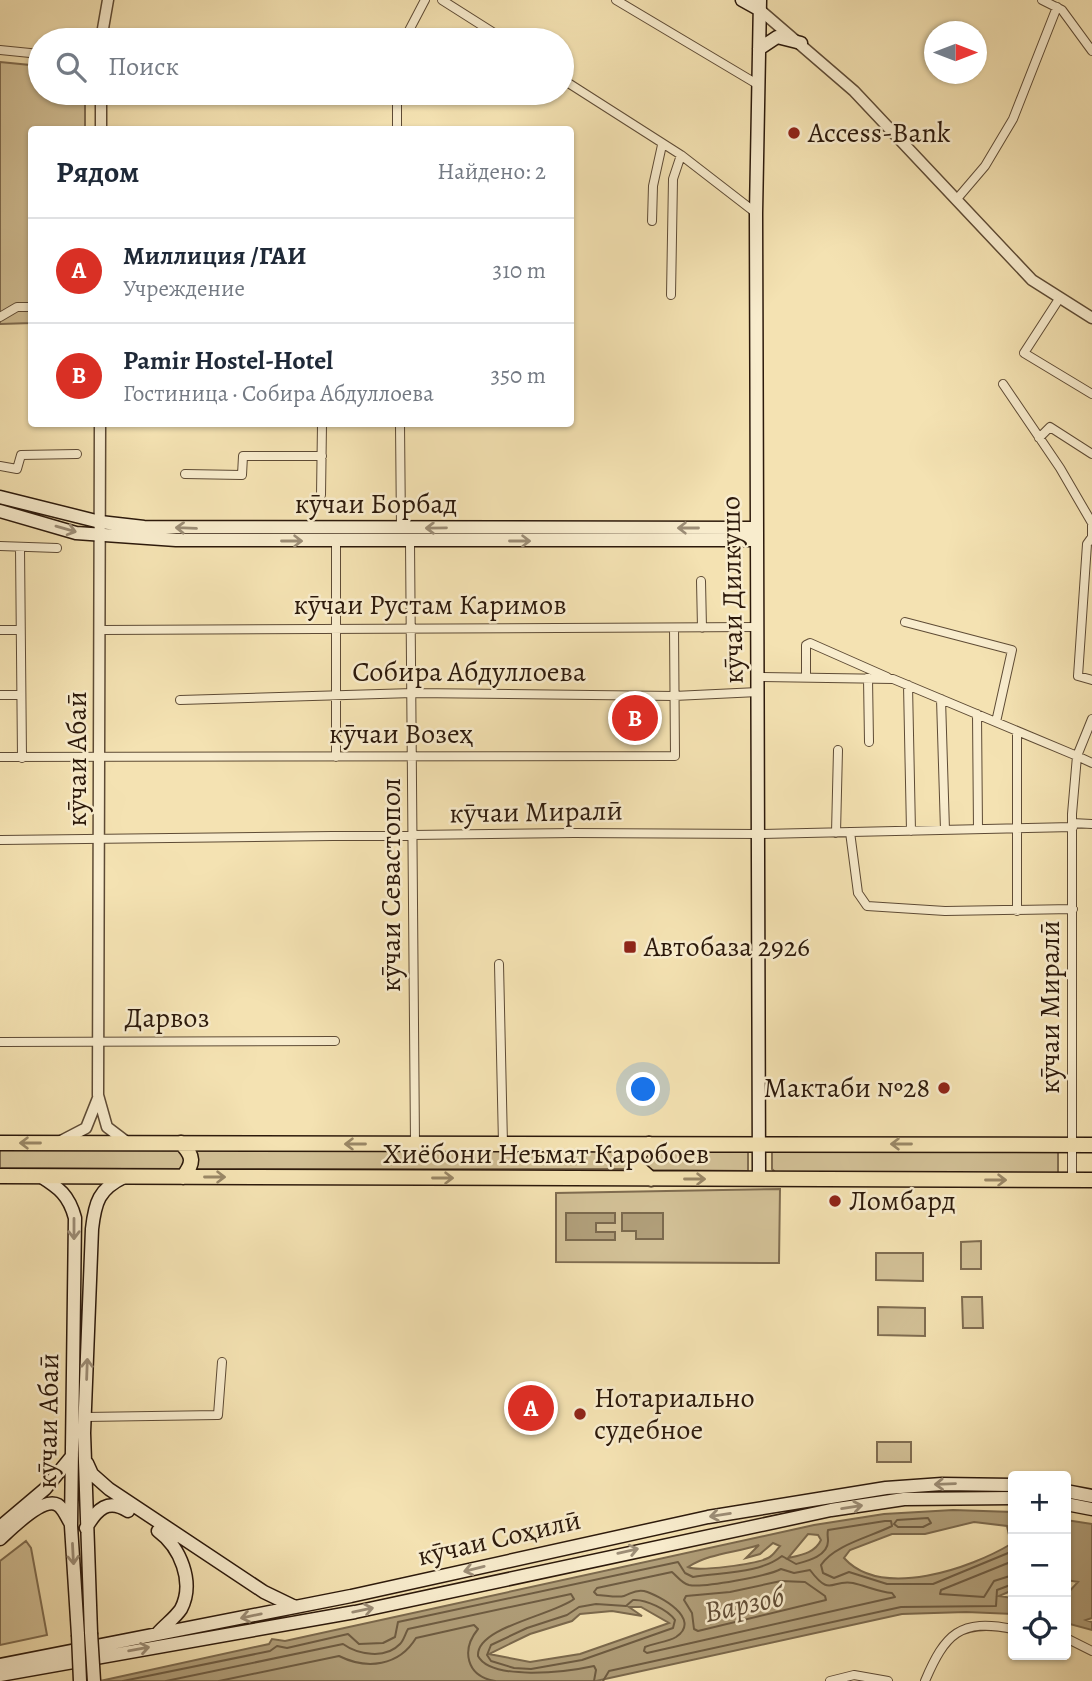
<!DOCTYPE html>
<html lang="ru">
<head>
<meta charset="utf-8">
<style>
  :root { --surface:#fff; --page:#f2f2f3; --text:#1f2937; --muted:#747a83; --line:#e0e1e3; --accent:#d93025 }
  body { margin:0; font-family:Alegreya,serif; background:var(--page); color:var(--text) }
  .controls { position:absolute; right:21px; bottom:21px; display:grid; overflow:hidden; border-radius:7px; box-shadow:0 2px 5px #0004 }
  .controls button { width:63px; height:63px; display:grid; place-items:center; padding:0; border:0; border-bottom:2px solid var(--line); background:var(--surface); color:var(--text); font:35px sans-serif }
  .compass { position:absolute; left:924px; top:21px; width:63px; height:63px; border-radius:50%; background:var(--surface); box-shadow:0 2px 5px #0004; rotate:90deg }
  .you { position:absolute; left:644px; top:1090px; width:24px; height:24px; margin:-18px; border:5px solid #fff; border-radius:50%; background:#1a73e8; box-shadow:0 0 0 10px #1a73e833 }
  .badge { display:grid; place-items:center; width:46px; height:46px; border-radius:50%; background:var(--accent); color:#fff; font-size:23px; font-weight:700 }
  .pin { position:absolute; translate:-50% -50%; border:4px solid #fff; box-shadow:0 2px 7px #0006 }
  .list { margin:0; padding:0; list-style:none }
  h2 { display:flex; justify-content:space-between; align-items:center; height:91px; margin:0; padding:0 28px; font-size:30px }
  h2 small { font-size:23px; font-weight:400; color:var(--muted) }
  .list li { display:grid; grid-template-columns:46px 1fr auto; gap:21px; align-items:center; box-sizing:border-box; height:105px; padding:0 28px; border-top:2px solid var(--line) }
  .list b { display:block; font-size:26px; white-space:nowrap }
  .list p { margin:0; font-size:23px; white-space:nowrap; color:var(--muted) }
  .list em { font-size:23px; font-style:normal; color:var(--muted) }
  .icon { flex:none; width:38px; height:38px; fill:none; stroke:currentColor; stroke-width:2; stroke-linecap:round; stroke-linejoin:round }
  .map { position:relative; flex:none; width:1092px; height:1681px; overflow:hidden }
  .search { position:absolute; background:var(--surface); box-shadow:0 2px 5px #0004; left:28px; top:28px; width:546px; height:77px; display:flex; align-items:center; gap:18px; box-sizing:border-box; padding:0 24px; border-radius:38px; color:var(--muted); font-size:26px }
  .panel { position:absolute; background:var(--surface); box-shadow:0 2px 5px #0004; left:28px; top:126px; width:546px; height:301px; border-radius:7px }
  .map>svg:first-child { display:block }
</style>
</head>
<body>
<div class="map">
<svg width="1092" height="1681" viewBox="0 0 1092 1681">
  <rect width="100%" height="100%" fill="#f4e2b2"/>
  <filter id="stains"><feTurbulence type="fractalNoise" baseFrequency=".00286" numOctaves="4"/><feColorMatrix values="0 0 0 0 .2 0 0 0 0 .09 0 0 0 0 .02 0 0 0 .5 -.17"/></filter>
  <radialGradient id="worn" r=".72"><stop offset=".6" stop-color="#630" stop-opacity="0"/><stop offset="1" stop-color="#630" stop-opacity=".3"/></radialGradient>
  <!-- green -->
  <path fill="#d2c096" stroke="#7f6c50" stroke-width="2" d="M0,62L40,66V93H85V129L32,130L31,323L0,324Z
    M0,1149L180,1150L185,1161L182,1169L0,1168Z
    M195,1149L631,1151V1169H195Z
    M1058,1150V1173H776L772,1169V1151Z
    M647,1151H748V1171L649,1170L642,1161Z
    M780,1189L779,1263L556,1262V1193Z
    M981,1241V1269H961V1242Z
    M876,1253H923V1281L876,1280Z
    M962,1297H982L983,1328H963Z
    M878,1307L925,1308V1336L878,1335Z
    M877,1442H911V1462H877Z
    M26,1541L31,1548L47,1635L0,1645V1561Z"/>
  <!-- water -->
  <path fill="#b09e79" stroke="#7b694d" stroke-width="2" fill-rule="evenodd" d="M566,1213H615V1223H596V1232H615V1240H566Z
    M622,1213H663V1239H636V1231H622Z
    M953,1510L1013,1512V1590L999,1596L1013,1598V1614L966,1612L902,1614L596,1681H100L269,1644L272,1639L285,1641L814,1525L884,1514ZM974,1522L1007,1526L1011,1544C971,1568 882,1600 844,1558L850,1550L892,1534H925ZM808,1534L818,1535L821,1540C815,1553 801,1555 788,1558ZM773,1543L780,1546C777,1549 773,1556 768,1558C757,1564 698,1572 688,1567C710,1553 734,1553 759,1545L746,1558L760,1554ZM629,1607H641L669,1623L580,1654L530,1662L489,1654L530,1634L572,1621L580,1614L612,1611L642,1616Z
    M1066,1520L1092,1524V1618L1086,1620L1092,1622V1630L1066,1623V1595L1078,1582L1066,1580Z"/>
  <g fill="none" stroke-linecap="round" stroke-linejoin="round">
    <!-- shore -->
    <path stroke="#6e5c42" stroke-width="2" d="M928,1518L931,1523L923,1527H898L894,1524L897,1520Z
      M1013,1561L941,1590L940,1594L984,1597L994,1581L1013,1575
      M781,1569L794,1573L810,1570C831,1598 831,1579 853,1583C866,1586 879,1592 892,1593L895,1597L647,1653L644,1651L645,1647C654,1643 668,1642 676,1637C703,1619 659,1595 644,1591C635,1589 631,1594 624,1596C617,1598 604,1595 597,1595L594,1592L597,1588L672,1572C677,1576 681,1583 689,1585C703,1588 768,1576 781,1569Z
      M781,1581L805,1582L825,1596L826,1600L698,1631L694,1629L692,1613L684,1600L686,1596L730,1592Z
      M633,1600C646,1599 668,1610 675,1620L673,1628L582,1660L531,1669L514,1668L491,1661L487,1655L491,1645L527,1628L567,1615L579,1607L596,1604L626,1606Z
      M123,1681L270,1651L277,1646L287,1648L348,1634L359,1644L383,1643L395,1637L398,1622L678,1562L685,1573L693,1577C722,1572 759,1574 782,1556L796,1564C807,1561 828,1556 828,1541C828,1537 827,1534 828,1530L885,1521H891L892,1526C870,1537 834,1545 821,1565L823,1573L834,1578L849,1572L887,1584H933L1013,1551
      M166,1681L343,1644C357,1654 385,1660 400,1644C404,1640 405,1634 408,1629L571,1594L574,1599C554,1615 476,1627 478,1656C491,1681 567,1672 594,1666L596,1670L594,1681
      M219,1681L339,1656C367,1670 399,1666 416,1638L474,1625L478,1629C461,1650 466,1676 495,1681
      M603,1681L609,1671L901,1607L996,1606L997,1590L1013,1584"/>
    <defs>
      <path id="minor" d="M442,0L505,40
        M616,0L757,84
        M1042,0L1062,10L1092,51
        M404,40L425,0
        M0,50L40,54
        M562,79L681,155L756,213
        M397,130V93
        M956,200L985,166L1013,119L1057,7
        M652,221L653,186L662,145
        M671,295L673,179L681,155
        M1059,299L1024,353L1092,394
        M0,317L17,307H32
        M1003,384L1060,468L1092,523V537L1087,544L1078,676L1092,680
        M400,424L401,529
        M1039,438L1050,427L1092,454
        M0,466L17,469L21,455L77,454
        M185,474L242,475L243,456H322
        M321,495L322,424
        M336,541V757
        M410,542L415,1144
        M0,546L57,548
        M20,548L22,758
        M701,581L702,628
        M905,622L1012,650L996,722
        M0,630H20
        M102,630L758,627
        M758,677L893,679L1077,756L1072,814V1180
        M806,677V645L810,643L887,677
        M868,678L869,742
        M908,685L911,831
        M0,695H21
        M941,699L945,830
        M180,700L413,693L674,696L758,692
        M977,714L978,829
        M1092,719L1077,756L1092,763
        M0,757L675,756L674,628
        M1072,823L1092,824
        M850,832L858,893L867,906L945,911L1073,909
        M836,833L838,750
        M0,840L574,833L758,834L1073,827
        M1017,911V731
        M499,964L503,1144
        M0,1042L335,1041
        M85,1417L218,1415L222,1362
        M1066,1638L1092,1651
        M830,1681L854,1675L888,1681
        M925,1681C945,1634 960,1618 1013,1629"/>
      <path id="tertiary" d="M760,10L854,91L1032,280L1092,318
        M101,40L108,0
        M101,93V130
        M100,424L98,1095L107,1127L128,1143
        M61,1141L86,1128L98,1098"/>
      <path id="secondary" d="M742,0L760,10
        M759,49L777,37L801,43
        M0,497L100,522L144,527L756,528
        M0,511L76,533L176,540H756
        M40,1176C59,1188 69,1195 75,1218L71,1526L78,1635
        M759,1179L756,213L760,0
        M87,1463L92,1474L109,1489L264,1592L295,1607
        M1066,1491L1092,1496
        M1066,1504L1092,1509
        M0,1527L45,1489L72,1456
        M86,1528C97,1509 108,1498 128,1511
        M0,1539C11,1529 43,1496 58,1505C64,1509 67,1518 71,1524
        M91,1633L84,1433L92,1229C95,1202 99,1189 124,1177
        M158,1633C165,1625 175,1618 181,1609C195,1582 180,1547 158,1531
        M0,1665L351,1596L708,1517L886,1488L942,1484L1013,1485
        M0,1675L355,1612L831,1510L904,1499L1013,1498"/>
      <path id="trunk" d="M0,1143L1092,1145
        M181,1143C194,1156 194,1163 183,1177
        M649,1144L635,1158V1165L651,1179
        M0,1176L1092,1180"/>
    </defs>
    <!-- minor casing -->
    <use href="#minor" stroke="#5e4b35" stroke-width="10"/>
    <!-- tertiary casing -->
    <use href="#tertiary" stroke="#5e4b35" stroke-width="13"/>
    <!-- secondary casing -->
    <use href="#secondary" stroke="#2c190b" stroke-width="15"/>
    <!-- trunk casing -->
    <use href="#trunk" stroke="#2c190b" stroke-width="17"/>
    <!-- minor -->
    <use href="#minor" stroke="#f8eccd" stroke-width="8"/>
    <!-- tertiary -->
    <use href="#tertiary" stroke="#f8eccd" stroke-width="10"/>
    <!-- secondary -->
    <use href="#secondary" stroke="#f8eccd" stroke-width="12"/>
    <!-- trunk -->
    <use href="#trunk" stroke="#f4e2b2" stroke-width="14"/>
    <defs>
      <path id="secondary-bridge" d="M91,1633L94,1681
        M78,1635L80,1681"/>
    </defs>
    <!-- secondary-bridge casing -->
    <use href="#secondary-bridge" stroke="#2c190b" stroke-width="15" stroke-linecap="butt"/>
    <!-- secondary-bridge -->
    <use href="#secondary-bridge" stroke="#f8eccd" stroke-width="12"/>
  </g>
  <!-- one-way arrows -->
  <defs><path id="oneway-shaft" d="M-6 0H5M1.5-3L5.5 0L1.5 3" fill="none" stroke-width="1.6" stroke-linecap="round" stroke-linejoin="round" transform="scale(1.75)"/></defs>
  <g stroke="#9c8d76">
    <use href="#oneway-shaft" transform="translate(186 528) rotate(-178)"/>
    <use href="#oneway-shaft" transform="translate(436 528) rotate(179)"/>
    <use href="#oneway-shaft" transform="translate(688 528) rotate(-180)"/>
    <use href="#oneway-shaft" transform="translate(66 529) rotate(16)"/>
    <use href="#oneway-shaft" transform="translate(292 541)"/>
    <use href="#oneway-shaft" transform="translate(520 541)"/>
    <use href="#oneway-shaft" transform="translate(74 1229) rotate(90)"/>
    <use href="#oneway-shaft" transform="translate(87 1369) rotate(-88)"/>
    <use href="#oneway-shaft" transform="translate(945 1484) rotate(178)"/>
    <use href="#oneway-shaft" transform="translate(852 1507) rotate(-9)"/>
    <use href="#oneway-shaft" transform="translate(720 1515) rotate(171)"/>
    <use href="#oneway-shaft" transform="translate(628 1551) rotate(-13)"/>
    <use href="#oneway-shaft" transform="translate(73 1554) rotate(87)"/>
    <use href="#oneway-shaft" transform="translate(474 1569) rotate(166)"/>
    <use href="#oneway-shaft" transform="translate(363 1610) rotate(-12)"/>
    <use href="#oneway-shaft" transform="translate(251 1616) rotate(168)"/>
    <use href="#oneway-shaft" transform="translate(139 1649) rotate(-10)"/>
  </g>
  <g stroke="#9a8867">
    <use href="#oneway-shaft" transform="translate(30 1143) rotate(-180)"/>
    <use href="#oneway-shaft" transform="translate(355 1144) rotate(-180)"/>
    <use href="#oneway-shaft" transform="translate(901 1144) rotate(-180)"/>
    <use href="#oneway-shaft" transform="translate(215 1177)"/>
    <use href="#oneway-shaft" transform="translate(443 1178)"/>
    <use href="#oneway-shaft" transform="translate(695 1179)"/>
    <use href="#oneway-shaft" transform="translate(996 1180)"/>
  </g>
  <!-- markers -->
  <g fill="#8f2418" stroke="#f8eccd" stroke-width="2.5">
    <circle cx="794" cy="133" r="7"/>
    <rect x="623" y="940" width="14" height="14" rx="3.5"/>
    <circle cx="944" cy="1088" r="7"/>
    <circle cx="835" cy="1201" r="7"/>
    <circle cx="580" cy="1414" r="7"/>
  </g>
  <g text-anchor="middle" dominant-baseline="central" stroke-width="5" stroke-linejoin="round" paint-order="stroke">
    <!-- poi labels -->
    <g font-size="28" fill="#2c190b" stroke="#f8eccd" text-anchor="start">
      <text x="808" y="133">Access-Bank</text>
      <text x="644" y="947">Автобаза 2926</text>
      <text x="930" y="1088" text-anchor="end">Мактаби №28</text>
      <text x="849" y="1201">Ломбард</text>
      <text x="594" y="1398">Нотариально<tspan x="594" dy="32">судебное</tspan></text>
    </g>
    <!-- street labels -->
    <g font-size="28" fill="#2c190b" stroke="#f8eccd">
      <text x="376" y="504">кӯчаи Борбад</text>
      <text transform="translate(732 590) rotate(-91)">кӯчаи Дилкушо</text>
      <text x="430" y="605">кӯчаи Рустам Каримов</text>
      <text x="469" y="672">Собира Абдуллоева</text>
      <text x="401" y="734">кӯчаи Возеҳ</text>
      <text transform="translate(77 759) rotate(-90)">кӯчаи Абаӣ</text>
      <text transform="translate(536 812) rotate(-1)">кӯчаи Миралӣ</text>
      <text transform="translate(391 885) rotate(-90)">кӯчаи Севастопол</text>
      <text transform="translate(1050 1007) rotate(-90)">кӯчаи Миралӣ</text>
      <text x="167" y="1018">Дарвоз</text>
      <text x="546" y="1154">Хиёбони Неъмат Қаробоев</text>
      <text transform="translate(48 1421) rotate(-89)">кӯчаи Абаӣ</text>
      <text transform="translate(499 1538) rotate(-13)">кӯчаи Соҳилӣ</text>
    </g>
    <!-- water labels -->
    <g font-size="30" font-style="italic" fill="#614e37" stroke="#f8eccd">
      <text transform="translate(744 1604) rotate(-12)">Варзоб</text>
    </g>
  </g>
  <rect width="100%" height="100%" filter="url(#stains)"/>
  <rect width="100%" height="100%" fill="url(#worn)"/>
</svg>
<div class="controls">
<button>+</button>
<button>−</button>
<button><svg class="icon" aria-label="locate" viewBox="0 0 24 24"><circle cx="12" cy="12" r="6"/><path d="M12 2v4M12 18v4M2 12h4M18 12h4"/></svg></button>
</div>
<svg class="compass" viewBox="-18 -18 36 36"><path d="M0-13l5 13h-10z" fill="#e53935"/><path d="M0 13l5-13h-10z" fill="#747a83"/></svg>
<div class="you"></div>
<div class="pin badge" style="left:531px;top:1408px">A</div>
<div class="pin badge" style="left:635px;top:718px">B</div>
<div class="search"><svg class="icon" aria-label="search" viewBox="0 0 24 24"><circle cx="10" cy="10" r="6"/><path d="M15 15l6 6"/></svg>Поиск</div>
<section class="panel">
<h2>Рядом<small>Найдено: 2</small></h2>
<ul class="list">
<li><span class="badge">A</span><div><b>Миллиция /ГАИ</b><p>Учреждение</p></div><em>310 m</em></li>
<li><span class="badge">B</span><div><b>Pamir Hostel-Hotel</b><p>Гостиница · Собира Абдуллоева</p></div><em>350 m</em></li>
</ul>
</section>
</div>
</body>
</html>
